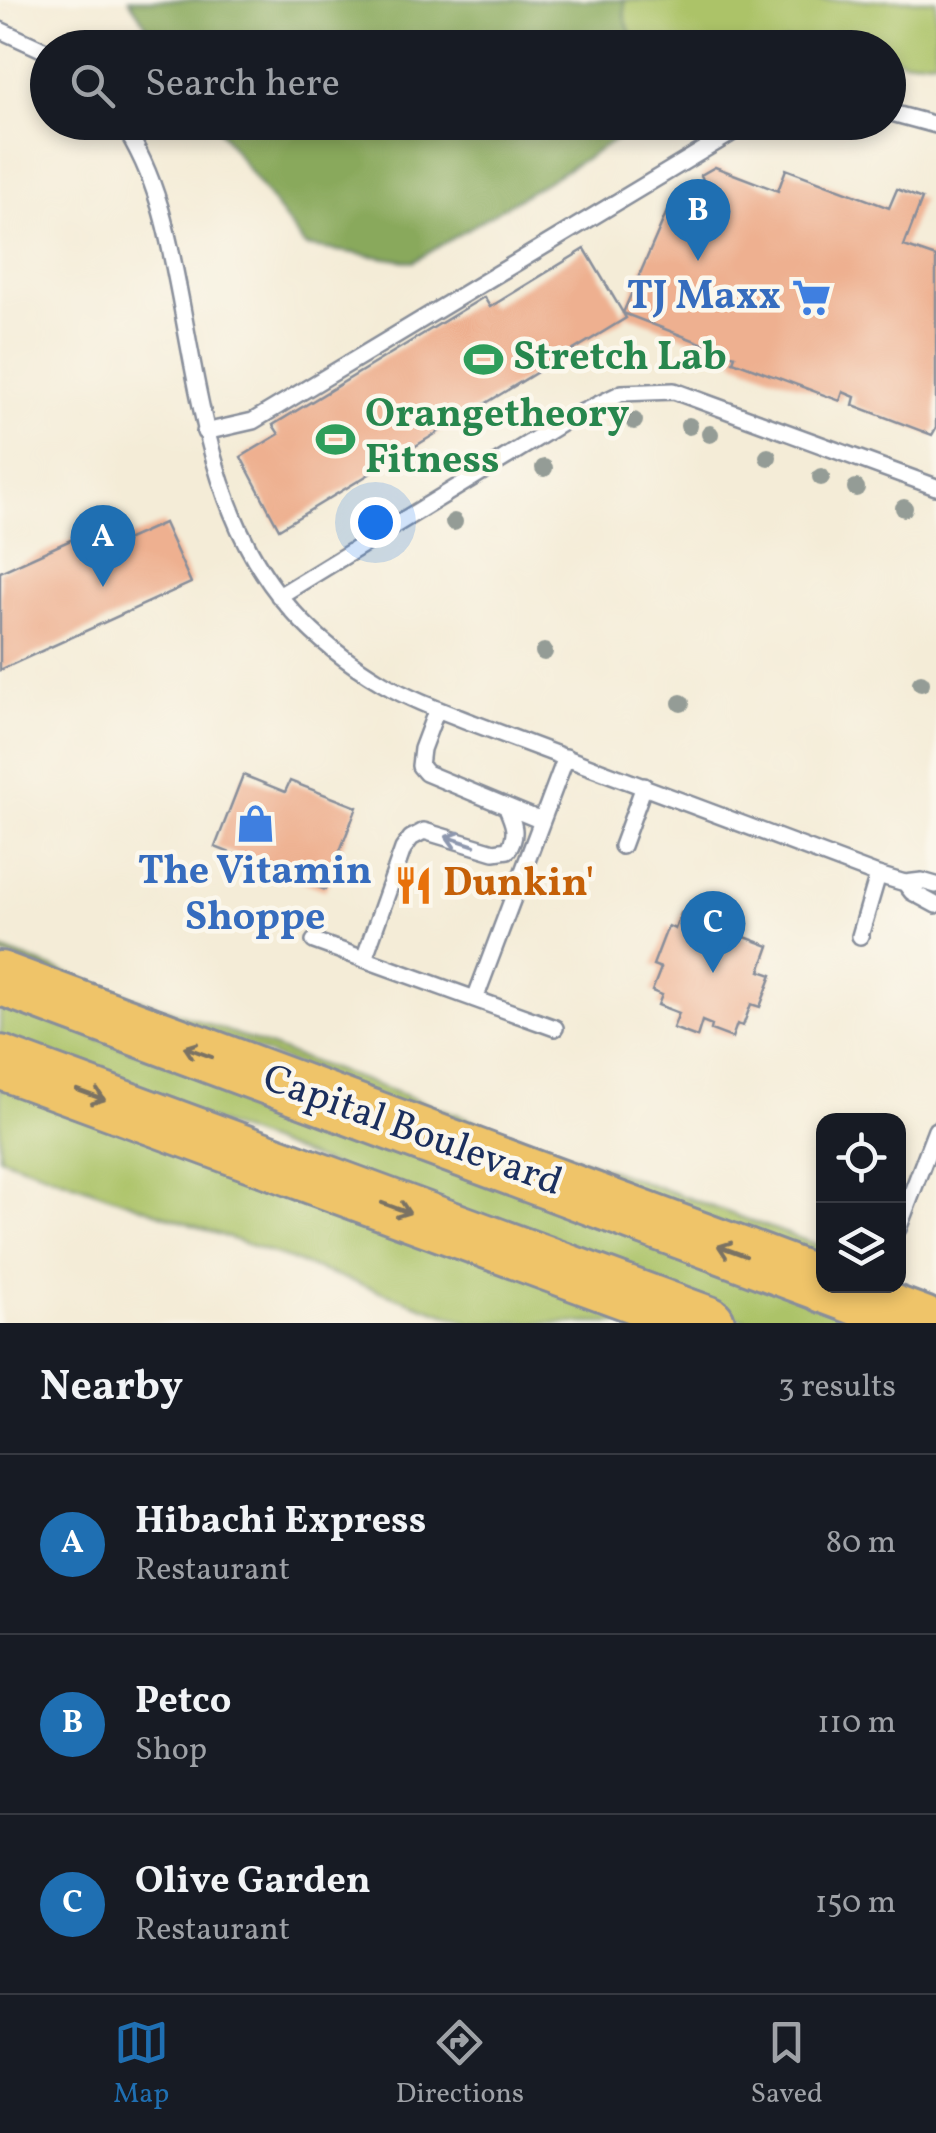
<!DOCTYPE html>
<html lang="en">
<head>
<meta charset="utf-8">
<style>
  :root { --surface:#171b24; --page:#20242c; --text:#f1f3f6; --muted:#9ea1a6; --line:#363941; --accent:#1f6fb2 }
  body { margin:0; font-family:Vollkorn,serif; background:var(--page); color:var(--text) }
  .controls { position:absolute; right:30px; bottom:30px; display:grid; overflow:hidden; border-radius:20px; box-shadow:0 5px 15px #0003 }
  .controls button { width:90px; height:90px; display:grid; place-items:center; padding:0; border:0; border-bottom:2px solid var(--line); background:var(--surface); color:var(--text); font:50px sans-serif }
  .you { position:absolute; left:375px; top:522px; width:35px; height:35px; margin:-25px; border:8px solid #fff; border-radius:50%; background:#1a73e8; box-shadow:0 0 0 15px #1a73e833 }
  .badge { display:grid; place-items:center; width:65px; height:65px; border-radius:50%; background:var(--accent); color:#fff; font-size:32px; font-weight:700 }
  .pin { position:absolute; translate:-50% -82px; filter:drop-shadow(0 2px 5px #0008) }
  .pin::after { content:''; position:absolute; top:52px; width:35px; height:30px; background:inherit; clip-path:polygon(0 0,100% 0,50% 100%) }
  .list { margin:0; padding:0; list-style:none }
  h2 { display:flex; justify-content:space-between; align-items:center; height:130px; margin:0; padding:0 40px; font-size:42px }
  h2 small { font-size:32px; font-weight:400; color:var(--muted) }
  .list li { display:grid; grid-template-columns:65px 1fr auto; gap:30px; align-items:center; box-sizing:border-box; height:180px; padding:0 40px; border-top:2px solid var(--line) }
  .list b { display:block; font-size:38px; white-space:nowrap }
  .list p { margin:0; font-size:32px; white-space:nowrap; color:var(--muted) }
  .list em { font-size:32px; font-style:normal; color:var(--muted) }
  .icon { flex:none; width:55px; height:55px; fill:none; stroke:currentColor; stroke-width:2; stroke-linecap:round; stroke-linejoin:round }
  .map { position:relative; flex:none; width:936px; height:1323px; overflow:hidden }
  .search { position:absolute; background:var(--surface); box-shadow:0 5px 15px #0003; left:30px; right:30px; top:30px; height:110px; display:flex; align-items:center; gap:25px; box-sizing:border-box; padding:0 35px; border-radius:55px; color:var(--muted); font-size:38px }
  .sheet { height:670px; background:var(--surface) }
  nav { display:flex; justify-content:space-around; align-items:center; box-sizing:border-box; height:140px; border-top:2px solid var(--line); background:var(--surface); font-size:28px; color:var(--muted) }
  nav a { display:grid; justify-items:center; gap:5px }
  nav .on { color:var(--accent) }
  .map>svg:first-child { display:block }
</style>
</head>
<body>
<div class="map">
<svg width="936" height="1323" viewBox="0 0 936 1323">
  <rect width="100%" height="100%" fill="#fbf7ec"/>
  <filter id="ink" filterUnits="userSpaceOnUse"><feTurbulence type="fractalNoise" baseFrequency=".01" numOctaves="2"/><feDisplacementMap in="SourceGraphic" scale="20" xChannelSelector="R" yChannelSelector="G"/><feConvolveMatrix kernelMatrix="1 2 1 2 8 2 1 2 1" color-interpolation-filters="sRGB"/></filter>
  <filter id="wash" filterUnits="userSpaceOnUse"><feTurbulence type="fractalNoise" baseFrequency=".0048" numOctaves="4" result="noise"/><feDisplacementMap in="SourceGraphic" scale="40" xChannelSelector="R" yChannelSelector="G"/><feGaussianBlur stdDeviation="2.25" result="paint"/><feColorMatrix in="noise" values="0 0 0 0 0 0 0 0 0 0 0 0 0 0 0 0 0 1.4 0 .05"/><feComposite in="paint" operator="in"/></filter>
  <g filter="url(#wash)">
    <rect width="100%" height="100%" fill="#f4ecd7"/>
    <!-- green -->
    <path fill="#acc368" stroke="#647963" stroke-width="2.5" d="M624,0H936V59L904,61L889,56L888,48L787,41L771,48L636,47L625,19Z
      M0,949L823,1247V1264L0,953Z
      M0,1003L886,1323H751L0,1041Z
      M0,1073L657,1323H470L0,1157Z"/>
    <!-- forest -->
    <path fill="#89a95c" stroke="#526c5d" stroke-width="2.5" d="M129,0H624L625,19L636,47H161Z
      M214,123H644L413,262L305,246Z"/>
    <g id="blocks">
      <!-- building -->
      <path fill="#eeb090" d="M715,167L778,191L786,169L889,208L897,189L922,199L904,246L936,257V428L932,435L853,405L855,397L843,392L840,401L733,361L735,356L623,313L668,209L707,189L701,175Z
        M585,249L626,318L279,529L241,457L279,434L273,425L484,297L490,307Z
        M164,523L191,583L0,670V572L84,534L94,554Z
        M243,775L285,792L290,781L357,807L325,890L215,847Z
        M681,913L769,946L760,971L772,975L760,1007L751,1004L743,1026L737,1024L732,1038L711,1030L712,1025L702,1021L697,1037L673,1028L679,1013L658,1005L662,995L652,991L661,968L653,965L668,926L675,929Z"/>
    </g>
  </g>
  <g filter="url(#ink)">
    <use href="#blocks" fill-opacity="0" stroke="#888e9a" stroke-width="2.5"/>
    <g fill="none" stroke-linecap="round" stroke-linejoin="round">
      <defs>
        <path id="lane" d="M0,30L48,52
          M888,112L936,125
          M121,122C158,177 169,238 181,302C211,463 227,592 382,683C411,700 442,711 473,723L878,875L905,883L922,881L936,885
          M205,432L253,421L750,122
          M279,596L570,418L622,393L674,391L936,487
          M437,709L422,749L420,766L426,773L542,821
          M622,846L644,786
          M905,883L912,892L936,905
          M860,936L878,875
          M314,941L555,1028
          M364,959L403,849L411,838L424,831L494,852L508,850C519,834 513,822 506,806
          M475,999L566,757
          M898,1229L936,1130"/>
        <path id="highway" d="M0,978L824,1285
          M0,1062L708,1323
          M824,1286L923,1323"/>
      </defs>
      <!-- lane casing -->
      <use href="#lane" stroke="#888e9a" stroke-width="20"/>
      <!-- highway casing -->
      <use href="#highway" stroke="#888e9a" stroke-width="58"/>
      <!-- lane -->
      <use href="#lane" stroke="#fff" stroke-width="15"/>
      <!-- highway -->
      <use href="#highway" stroke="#efc469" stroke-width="52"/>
    </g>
    <!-- trees -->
    <g fill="#949c96">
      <circle cx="634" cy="421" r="9"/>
      <circle cx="689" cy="426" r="9"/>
      <circle cx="710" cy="434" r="9"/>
      <circle cx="768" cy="457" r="9"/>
      <circle cx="544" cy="468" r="9"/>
      <circle cx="821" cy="477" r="9"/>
      <circle cx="856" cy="488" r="9"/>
      <circle cx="904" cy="508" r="9"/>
      <circle cx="454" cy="522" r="9"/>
      <circle cx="544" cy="652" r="9"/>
      <circle cx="921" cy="683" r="9"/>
      <circle cx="681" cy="703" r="9"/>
    </g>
    <!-- one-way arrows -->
    <defs><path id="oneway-shaft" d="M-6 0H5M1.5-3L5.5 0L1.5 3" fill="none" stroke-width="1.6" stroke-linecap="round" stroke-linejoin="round" transform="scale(2.5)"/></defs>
    <use stroke="#8d97ae" href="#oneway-shaft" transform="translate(460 841) rotate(-162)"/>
    <g stroke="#7a7263">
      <use href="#oneway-shaft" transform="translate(198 1052) rotate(-160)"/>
      <use href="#oneway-shaft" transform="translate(91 1095) rotate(20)"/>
      <use href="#oneway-shaft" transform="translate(396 1208) rotate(20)"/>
      <use href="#oneway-shaft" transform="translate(732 1251) rotate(-160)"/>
    </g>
  </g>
  <!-- icons -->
  <defs>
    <symbol id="supermarket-bare" viewBox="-9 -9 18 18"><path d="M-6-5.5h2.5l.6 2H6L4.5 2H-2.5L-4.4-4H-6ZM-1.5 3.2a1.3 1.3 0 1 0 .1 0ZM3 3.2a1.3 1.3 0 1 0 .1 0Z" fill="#3f7fe0" stroke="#fbf7ec" stroke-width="2.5" paint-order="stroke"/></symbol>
    <symbol id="stadium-bare" viewBox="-9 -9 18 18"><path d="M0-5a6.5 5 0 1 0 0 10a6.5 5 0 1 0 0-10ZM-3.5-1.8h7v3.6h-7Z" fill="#2e9e5b" stroke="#fbf7ec" stroke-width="2.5" paint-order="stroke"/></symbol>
    <symbol id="shop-bare" viewBox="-9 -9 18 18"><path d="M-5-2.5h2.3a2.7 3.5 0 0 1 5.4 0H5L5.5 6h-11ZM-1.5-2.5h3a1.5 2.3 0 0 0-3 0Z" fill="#3f7fe0" stroke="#fbf7ec" stroke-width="2.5" paint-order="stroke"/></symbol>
    <symbol id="restaurant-bare" viewBox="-9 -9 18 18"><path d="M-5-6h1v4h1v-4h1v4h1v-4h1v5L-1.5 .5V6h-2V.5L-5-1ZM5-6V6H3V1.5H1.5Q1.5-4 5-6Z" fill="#e8710a" stroke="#fbf7ec" stroke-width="2.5" paint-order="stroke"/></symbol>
  </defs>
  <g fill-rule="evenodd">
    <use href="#supermarket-bare" x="784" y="270" width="55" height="55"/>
    <use href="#stadium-bare" x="456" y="332" width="55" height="55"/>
    <use href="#stadium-bare" x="308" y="412" width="55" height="55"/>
    <use href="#shop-bare" x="228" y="796" width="55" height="55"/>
    <use href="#restaurant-bare" x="386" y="858" width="55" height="55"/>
  </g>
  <g text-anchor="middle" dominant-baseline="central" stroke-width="9" stroke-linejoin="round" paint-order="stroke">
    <!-- shop labels -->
    <g font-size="40" font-weight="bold" fill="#366cbe" stroke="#fbf7ec" text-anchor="end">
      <text x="781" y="298">TJ Maxx</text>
      <text x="255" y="873" text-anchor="middle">The Vitamin<tspan x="255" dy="46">Shoppe</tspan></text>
    </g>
    <!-- leisure labels -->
    <g font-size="40" font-weight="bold" fill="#27864d" stroke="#fbf7ec" text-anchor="start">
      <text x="513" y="359">Stretch Lab</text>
      <text x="365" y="416">Orangetheory<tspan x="365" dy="46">Fitness</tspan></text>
    </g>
    <!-- food labels -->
    <g font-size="40" font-weight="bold" fill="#c56008" stroke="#fbf7ec" text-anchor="start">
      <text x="443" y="885">Dunkin'</text>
    </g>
    <!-- street labels -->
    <g font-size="40" fill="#1b2f5e" stroke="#fbf7ec">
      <text transform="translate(412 1132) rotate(20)">Capital Boulevard</text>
    </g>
  </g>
</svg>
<div class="controls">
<button><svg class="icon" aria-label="locate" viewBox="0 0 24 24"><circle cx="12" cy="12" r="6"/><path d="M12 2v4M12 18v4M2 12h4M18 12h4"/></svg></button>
<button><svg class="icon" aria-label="layers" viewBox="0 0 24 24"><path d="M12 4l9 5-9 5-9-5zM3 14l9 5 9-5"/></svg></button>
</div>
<div class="you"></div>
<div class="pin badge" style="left:103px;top:587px">A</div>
<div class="pin badge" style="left:698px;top:261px">B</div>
<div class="pin badge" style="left:713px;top:973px">C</div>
<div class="search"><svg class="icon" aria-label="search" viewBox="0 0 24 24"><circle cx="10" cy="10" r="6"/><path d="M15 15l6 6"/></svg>Search here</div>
</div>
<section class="sheet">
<h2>Nearby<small>3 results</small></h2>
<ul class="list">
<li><span class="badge">A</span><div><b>Hibachi Express</b><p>Restaurant</p></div><em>80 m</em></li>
<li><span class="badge">B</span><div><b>Petco</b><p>Shop</p></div><em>110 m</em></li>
<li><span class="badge">C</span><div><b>Olive Garden</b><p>Restaurant</p></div><em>150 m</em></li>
</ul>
</section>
<nav>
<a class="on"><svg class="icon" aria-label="map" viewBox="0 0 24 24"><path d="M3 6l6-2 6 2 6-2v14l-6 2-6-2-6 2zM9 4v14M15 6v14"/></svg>Map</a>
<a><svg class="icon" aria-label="directions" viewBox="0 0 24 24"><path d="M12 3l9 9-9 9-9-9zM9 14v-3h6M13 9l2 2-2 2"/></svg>Directions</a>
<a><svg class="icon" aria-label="saved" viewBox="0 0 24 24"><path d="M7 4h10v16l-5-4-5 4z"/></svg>Saved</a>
</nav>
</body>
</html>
